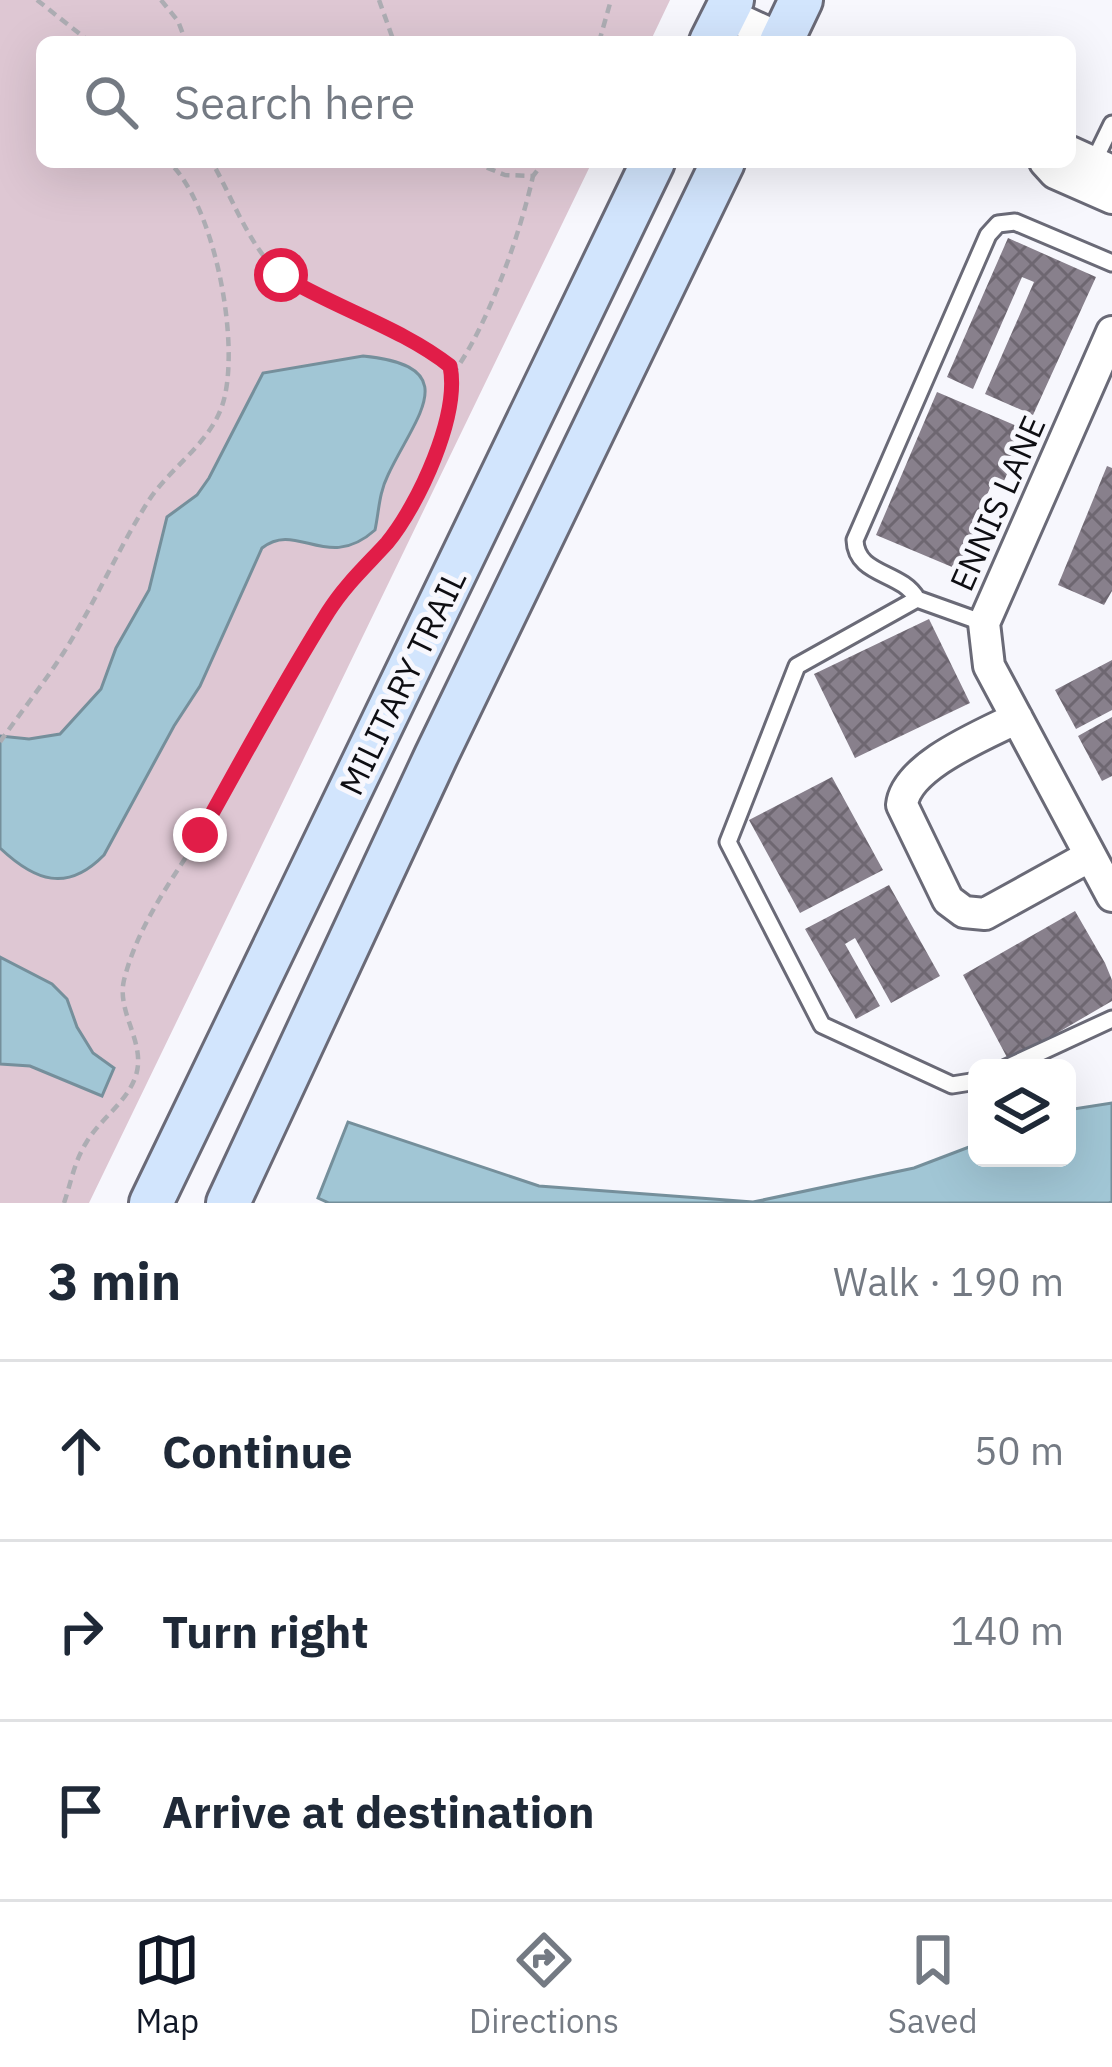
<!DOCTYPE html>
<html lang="en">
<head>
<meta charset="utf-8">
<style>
  :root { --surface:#fff; --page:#f6f6f7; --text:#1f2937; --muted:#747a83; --line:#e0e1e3; --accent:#111827 }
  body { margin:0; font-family:"IBM Plex Sans",sans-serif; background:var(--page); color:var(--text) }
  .controls { position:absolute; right:36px; bottom:36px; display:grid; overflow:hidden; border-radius:18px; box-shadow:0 12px 48px #0002 }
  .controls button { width:108px; height:108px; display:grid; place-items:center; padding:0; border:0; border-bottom:3px solid var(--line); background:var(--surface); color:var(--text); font:60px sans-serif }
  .stop { position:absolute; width:36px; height:36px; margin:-27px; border:9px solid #e11d48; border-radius:50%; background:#fff }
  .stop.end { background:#e11d48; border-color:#fff; box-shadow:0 3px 12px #0008 }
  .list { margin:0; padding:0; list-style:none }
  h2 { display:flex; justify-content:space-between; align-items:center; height:156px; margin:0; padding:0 48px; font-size:51px }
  h2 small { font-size:39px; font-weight:400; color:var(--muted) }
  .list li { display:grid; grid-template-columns:78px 1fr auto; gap:36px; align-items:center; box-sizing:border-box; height:180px; padding:0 48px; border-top:3px solid var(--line) }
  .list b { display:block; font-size:45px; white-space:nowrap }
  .list em { font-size:39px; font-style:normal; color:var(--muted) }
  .icon { flex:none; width:66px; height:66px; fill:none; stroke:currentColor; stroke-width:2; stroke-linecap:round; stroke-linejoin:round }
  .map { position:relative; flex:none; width:1112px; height:1203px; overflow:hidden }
  .search { position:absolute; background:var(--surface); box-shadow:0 12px 48px #0002; left:36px; right:36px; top:36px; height:132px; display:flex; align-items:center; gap:30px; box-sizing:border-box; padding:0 42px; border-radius:18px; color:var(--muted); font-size:45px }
  .sheet { height:696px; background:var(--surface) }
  nav { display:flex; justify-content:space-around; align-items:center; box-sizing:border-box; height:168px; border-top:3px solid var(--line); background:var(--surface); font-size:33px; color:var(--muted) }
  nav a { display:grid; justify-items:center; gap:6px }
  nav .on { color:var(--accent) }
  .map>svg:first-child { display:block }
</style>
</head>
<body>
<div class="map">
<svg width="1112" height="1203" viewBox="0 0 1112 1203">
  <defs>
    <pattern id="building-cross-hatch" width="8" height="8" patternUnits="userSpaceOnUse" patternTransform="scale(3)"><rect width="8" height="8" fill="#88808c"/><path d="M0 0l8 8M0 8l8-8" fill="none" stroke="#6e6771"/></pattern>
  </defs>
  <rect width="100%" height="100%" fill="#f7f7fd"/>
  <!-- grass -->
  <path fill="#dec7d3" d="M0,0H670L650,42H42V162H592L89,1203H0Z"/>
  <!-- water -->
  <path fill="#a1c6d5" stroke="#758f9b" stroke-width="3" d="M363,356C467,366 415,417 388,475C379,493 379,511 375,530C327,573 297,520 262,548L200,686L174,726L104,855C67,893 35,881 0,848V736L29,739L60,734L101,689L116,648L149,590L167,517L197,495L209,478L263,373Z
    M0,957L52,984L67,999L77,1027L93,1053L114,1068L102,1096L30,1066L0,1064Z
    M1112,1103V1202L1109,1203H329L318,1198L348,1122L539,1186L753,1202L914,1168L977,1144V1158H1067V1110Z"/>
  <!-- building -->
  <path fill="url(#building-cross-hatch)" d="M1008,238L1096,277L1033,415L985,394L1034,282L1022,277L973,389L947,377Z
    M937,392L1026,430L1004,481L994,478L978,517L986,521L964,572L876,535Z
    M1107,466L1112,468V591L1104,605L1058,585Z
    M929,619L970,703L855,758L814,674Z
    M1112,660V710L1076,729L1055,690Z
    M1112,717V776L1102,781L1078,736Z
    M832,777L883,870L800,913L749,820Z
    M889,885L940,976L891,1003L855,938L845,944L880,1006L856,1019L805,929Z
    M1075,911L1105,963L1112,980V1001L1009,1061L963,975Z"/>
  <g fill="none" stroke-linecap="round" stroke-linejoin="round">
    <defs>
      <path id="lane" d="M1093,163L1112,124
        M917,599C902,571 856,576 855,540L988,235L998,224L1015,222L1112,263
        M1006,1068L1112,1019
        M977,1081L952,1085L822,1025L728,842L797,666L917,599L984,623"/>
      <path id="street" d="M725,13L788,42
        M1070,152L1112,171
        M1045,162L1055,173L1112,198
        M1112,332L984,623L989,666L1112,896
        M1017,718C983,735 906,766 902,805L948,900L964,912L985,914L1090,856"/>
      <path id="secondary" d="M711,42L732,0
        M781,42L801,0
        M151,1203L653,162
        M228,1203L436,756L723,162"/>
    </defs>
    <!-- lane casing -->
    <use href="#lane" stroke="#6a6a77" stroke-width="21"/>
    <!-- street casing -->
    <use href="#street" stroke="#6a6a77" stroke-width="36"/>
    <!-- secondary casing -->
    <use href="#secondary" stroke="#6a6a77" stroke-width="48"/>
    <!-- path -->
    <path stroke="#adadb3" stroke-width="4.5" stroke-dasharray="9 6" stroke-linecap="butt" d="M37,0L90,42
      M161,0L178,21L186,42
      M379,0L394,42
      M599,42L611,0
      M473,162L505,175L533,176L544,162
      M452,375C487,328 520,235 533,176
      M0,742C21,712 44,683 64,652C95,603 118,549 149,500C171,467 209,444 222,406C242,348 215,205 169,162
      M64,1203C71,1183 74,1162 86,1143C100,1119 125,1104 135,1078C148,1044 116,1014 124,980C138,925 170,883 200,835C248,761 282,678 332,604C349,581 368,564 387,543C419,505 460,415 450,366C399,326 328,316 279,273C249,246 232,197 212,162"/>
    <!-- lane -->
    <use href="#lane" stroke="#fff" stroke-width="15"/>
    <!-- street -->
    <use href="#street" stroke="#fff" stroke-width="30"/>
    <!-- secondary -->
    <use href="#secondary" stroke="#d2e5fd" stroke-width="42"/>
  </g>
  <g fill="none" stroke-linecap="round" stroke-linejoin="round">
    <!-- route -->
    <path stroke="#e11d48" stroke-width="15" d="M200,835C242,760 282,685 328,612C345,585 366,566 387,543C419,504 460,415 450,366C402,328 335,308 281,275"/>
  </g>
  <g text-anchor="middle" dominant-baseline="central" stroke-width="10" stroke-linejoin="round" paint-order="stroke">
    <!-- street labels -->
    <g font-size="33" fill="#0e0e13" stroke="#f7f7fd">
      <text transform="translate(997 503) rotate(-66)">ENNIS LANE</text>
      <text transform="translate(402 682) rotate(-64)">MILITARY TRAIL</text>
    </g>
  </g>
</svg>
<div class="controls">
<button><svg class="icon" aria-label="layers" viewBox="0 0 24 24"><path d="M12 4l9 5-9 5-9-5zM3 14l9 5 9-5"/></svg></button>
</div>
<div class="stop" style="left:281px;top:275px"></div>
<div class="stop end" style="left:200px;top:835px"></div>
<div class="search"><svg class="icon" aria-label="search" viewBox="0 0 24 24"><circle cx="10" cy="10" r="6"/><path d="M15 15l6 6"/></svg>Search here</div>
</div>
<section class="sheet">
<h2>3 min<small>Walk · 190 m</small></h2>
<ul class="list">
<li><svg class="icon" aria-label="ahead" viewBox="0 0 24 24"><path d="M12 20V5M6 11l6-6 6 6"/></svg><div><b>Continue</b></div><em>50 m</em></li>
<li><svg class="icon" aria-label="right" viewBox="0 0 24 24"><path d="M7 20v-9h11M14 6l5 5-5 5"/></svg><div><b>Turn right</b></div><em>140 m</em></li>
<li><svg class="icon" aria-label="arrive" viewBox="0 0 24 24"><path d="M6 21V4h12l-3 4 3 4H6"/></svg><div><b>Arrive at destination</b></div></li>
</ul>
</section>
<nav>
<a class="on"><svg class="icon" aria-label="map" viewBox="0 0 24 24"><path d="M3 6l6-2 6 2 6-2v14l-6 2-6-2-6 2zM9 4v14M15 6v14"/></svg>Map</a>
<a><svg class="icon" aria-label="directions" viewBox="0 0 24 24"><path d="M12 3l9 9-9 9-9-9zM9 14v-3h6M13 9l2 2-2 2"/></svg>Directions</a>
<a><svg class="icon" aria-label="saved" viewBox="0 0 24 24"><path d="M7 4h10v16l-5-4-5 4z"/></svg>Saved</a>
</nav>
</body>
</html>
